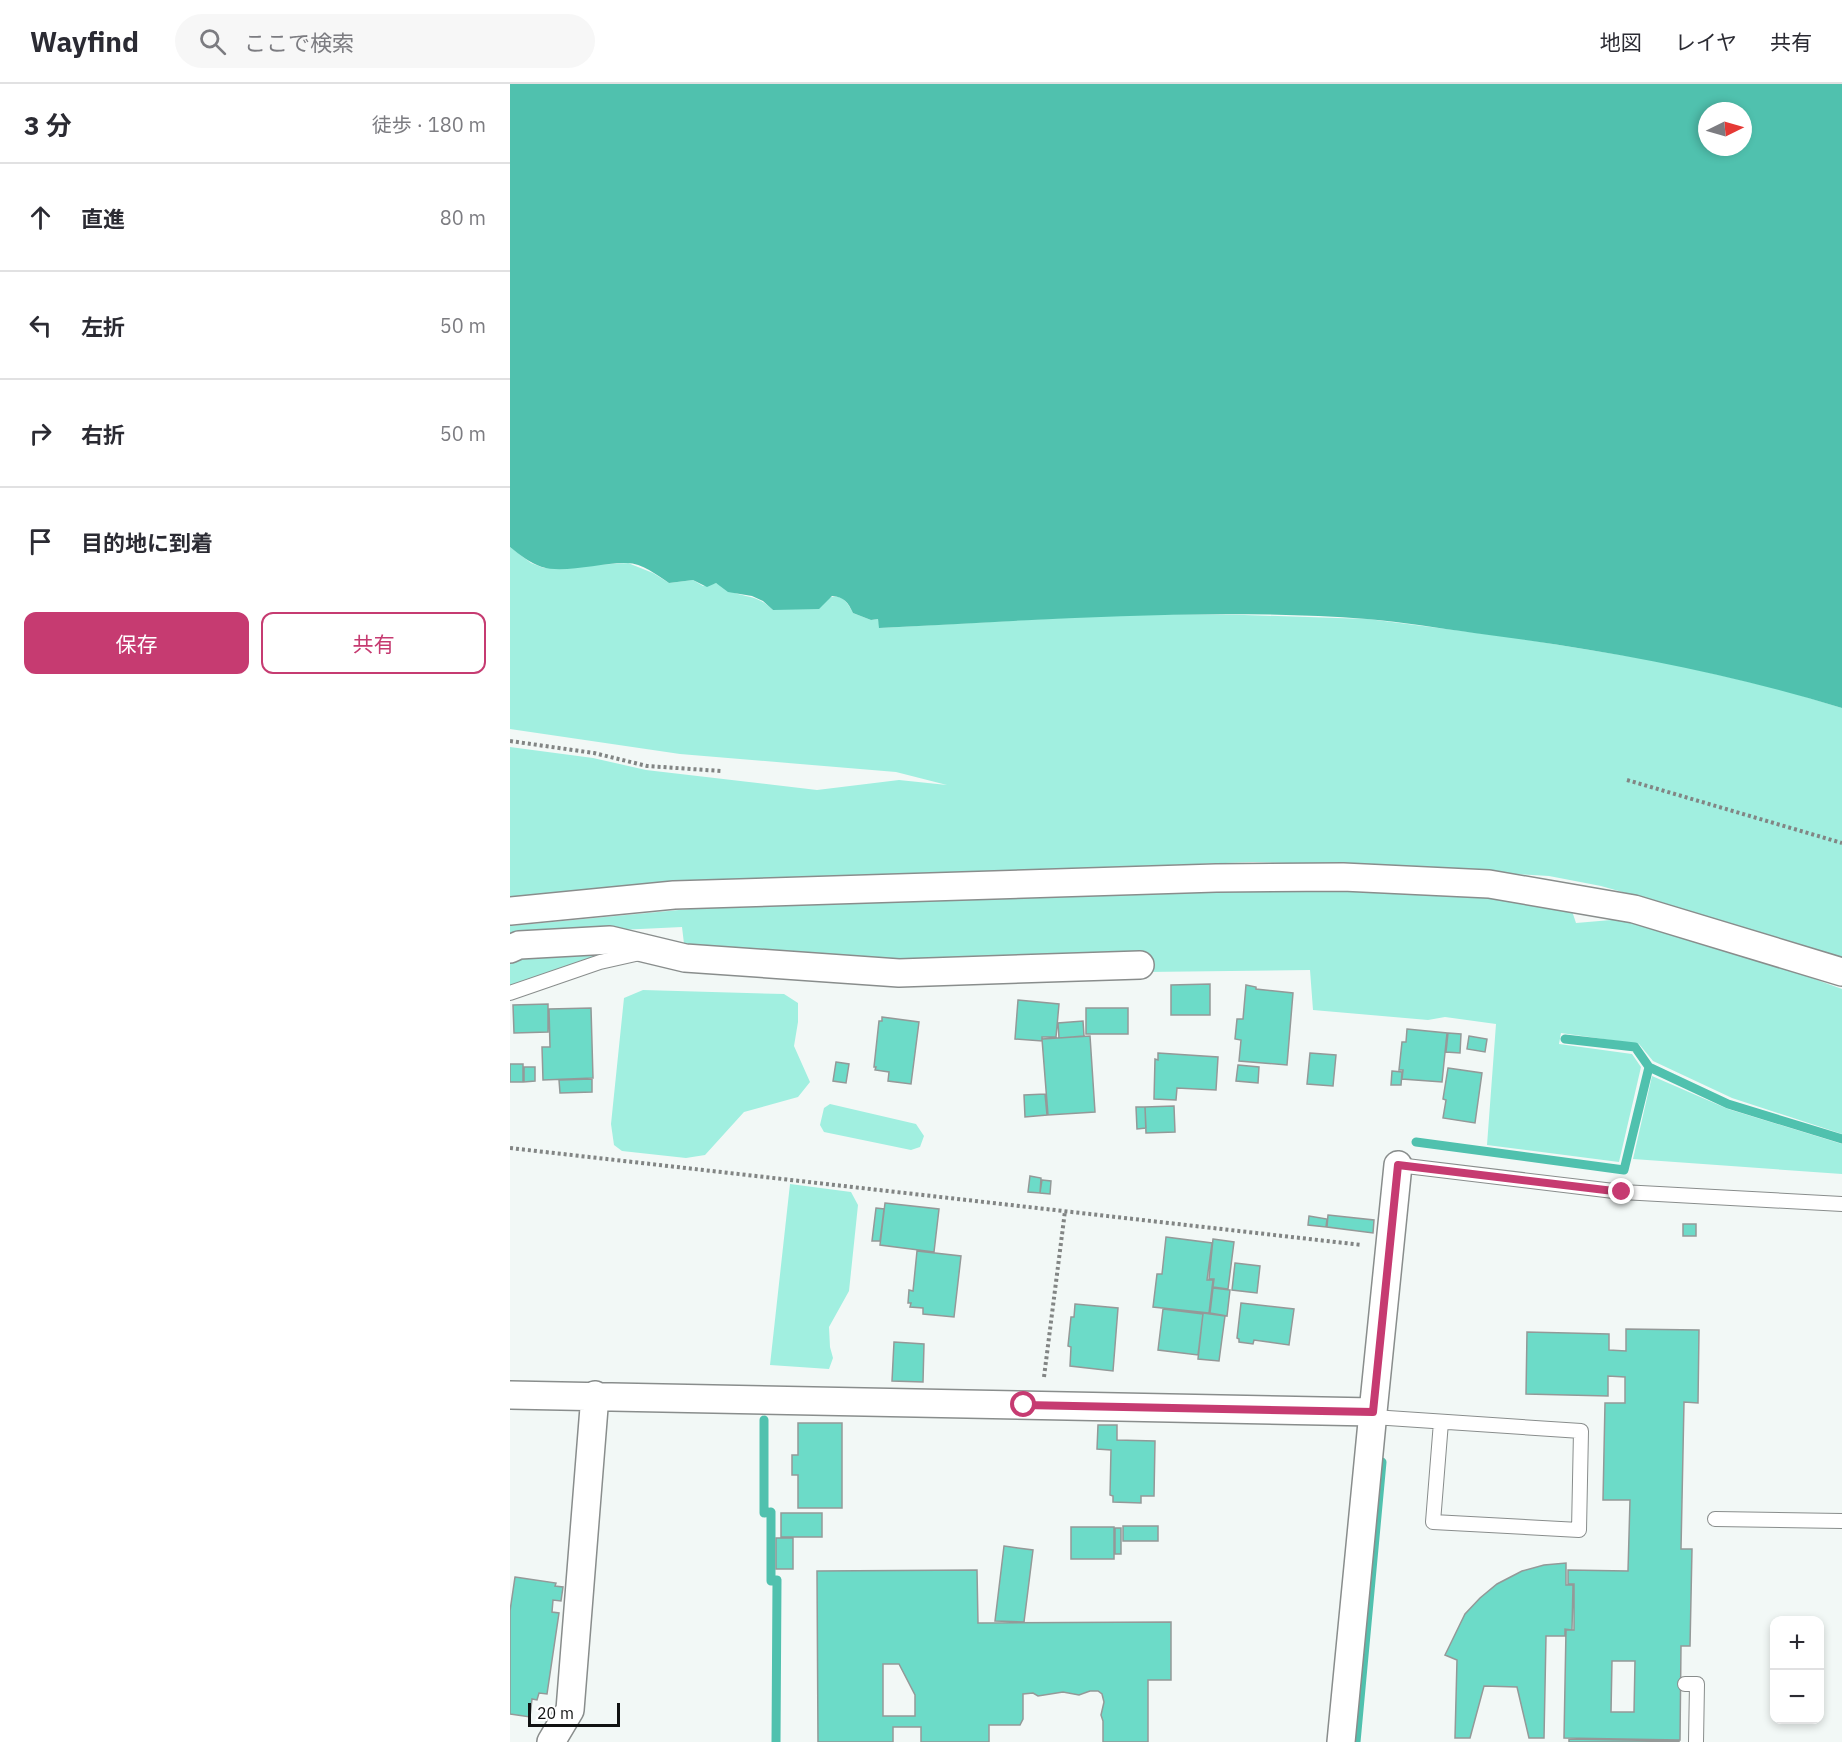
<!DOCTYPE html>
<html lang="ja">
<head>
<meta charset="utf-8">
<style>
  :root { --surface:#fff; --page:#f7f7f7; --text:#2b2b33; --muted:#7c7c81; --line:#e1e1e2; --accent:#c63b71 }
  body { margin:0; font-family:"IBM Plex Sans","Noto Sans JP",sans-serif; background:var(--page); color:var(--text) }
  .controls { position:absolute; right:18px; bottom:18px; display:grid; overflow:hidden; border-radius:12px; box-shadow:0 3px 9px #0003 }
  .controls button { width:54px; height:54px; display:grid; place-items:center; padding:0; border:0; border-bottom:2px solid var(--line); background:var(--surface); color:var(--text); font:30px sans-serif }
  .compass { position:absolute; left:1188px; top:18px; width:54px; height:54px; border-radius:50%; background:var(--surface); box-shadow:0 3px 9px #0003; rotate:85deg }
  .scale { position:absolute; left:18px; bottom:15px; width:92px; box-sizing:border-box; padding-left:6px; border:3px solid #111212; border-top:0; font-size:16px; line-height:21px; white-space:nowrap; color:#111212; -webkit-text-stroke:4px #fff; paint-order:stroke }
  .stop { position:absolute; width:18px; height:18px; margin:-14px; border:4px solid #c63b71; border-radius:50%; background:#fff }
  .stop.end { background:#c63b71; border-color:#fff; box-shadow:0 2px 6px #0008 }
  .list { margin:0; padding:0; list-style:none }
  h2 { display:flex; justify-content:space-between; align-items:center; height:78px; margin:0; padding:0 24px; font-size:26px }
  h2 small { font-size:20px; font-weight:400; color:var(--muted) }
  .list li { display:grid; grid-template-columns:39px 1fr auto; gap:18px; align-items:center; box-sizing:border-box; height:108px; padding:0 24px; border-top:2px solid var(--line) }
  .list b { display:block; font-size:22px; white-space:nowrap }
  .list em { font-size:20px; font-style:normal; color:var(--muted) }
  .actions { display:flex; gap:12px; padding:18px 24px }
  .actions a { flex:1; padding:14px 0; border:2px solid var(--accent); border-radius:12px; text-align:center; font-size:21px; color:var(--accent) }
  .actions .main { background:var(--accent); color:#fff }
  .icon { flex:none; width:33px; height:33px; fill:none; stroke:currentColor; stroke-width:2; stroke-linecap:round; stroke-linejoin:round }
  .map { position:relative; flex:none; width:1332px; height:1658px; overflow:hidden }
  header { display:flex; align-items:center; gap:36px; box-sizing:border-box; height:84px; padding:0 30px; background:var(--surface); border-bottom:2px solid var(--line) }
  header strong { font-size:28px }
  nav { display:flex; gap:33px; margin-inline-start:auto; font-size:21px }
  .search { width:420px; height:54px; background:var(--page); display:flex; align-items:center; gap:15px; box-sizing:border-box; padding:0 21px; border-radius:33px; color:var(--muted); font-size:22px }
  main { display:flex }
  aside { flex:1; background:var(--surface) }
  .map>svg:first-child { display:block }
</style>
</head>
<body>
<header>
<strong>Wayfind</strong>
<div class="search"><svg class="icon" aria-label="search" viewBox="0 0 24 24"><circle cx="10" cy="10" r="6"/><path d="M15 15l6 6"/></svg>ここで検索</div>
<nav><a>地図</a><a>レイヤ</a><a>共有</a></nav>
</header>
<main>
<aside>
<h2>3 分<small>徒歩 · 180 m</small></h2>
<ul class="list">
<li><svg class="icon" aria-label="ahead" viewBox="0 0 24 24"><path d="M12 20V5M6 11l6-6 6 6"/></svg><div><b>直進</b></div><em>80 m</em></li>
<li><svg class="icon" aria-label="left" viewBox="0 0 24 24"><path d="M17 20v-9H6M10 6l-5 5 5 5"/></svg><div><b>左折</b></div><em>50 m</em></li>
<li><svg class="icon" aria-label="right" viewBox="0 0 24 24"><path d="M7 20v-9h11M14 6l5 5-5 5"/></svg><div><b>右折</b></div><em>50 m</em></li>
<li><svg class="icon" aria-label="arrive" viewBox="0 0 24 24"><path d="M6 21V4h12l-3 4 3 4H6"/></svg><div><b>目的地に到着</b></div></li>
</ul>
<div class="actions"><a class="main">保存</a><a>共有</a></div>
</aside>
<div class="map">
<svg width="1332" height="1658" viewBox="0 0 1332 1658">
  <rect width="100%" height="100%" fill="#f2f8f6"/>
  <!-- green -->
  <path fill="#a1efe0" d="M0,463L21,479L34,484L118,479L143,489L159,499L183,496L193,502L206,499C213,502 220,508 228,510C244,514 250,514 263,526L317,515C330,508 337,517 343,529L361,536L368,535L370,544L626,530L734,531L858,535L1007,554L1154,578L1273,606L1332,624V878L1148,818L1091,802L1039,792L849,781L743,778L164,799L0,816V663L83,674L136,686L307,706L389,696L437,701L386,688L170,670L0,645Z
    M747,804L850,805L966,812L1061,824L1066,839L1113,835L1269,882L1332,905V1050L1222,1014L1143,977L1129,960L1051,949L1049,960L1122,970L1131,983L1109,1078L977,1061L986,940L935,933L918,936L803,926L800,886L636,888L389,883L175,868L172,843L5,851L0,854V842L190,824Z
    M95,868L102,872L0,902V876Z
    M133,906L274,910L288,919V938L284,962L300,998L288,1013L234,1028L195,1071L176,1074L112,1067L104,1061L101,1040L114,914Z
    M1142,992L1218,1025L1332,1060V1090L1123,1075Z
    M320,1020L406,1040L414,1052L410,1063L401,1066L314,1048L310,1041L314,1024Z
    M280,1100L341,1108L348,1121L339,1207L319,1243L320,1263L323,1274L319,1285L260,1281Z"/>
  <!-- water -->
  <path fill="#50c1ae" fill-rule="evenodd" d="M0,0H1332V624C1212,587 1089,565 964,549C929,544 893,538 857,535C695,523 532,536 369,544L368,535L361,536L343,529C338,518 334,513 322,512L309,525L263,526L253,517L242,512L218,508L206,499L197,503L183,496L159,499C147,491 132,479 117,479C93,478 54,490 32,483C20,479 10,471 0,463ZM1197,27H1233V63H1197Z"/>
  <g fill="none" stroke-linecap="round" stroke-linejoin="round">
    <!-- stream -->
    <path stroke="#50c1ae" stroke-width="9" d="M1139,983L1218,1020L1332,1055
      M906,1058L1114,1086L1139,983L1125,963L1055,955
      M254,1336V1429L261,1428V1497L267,1496L266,1658
      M846,1658L872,1378"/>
  </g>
  <!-- building -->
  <path fill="#6cdbc8" stroke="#949998" stroke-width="1.5" fill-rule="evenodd" d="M700,900V931H661V901Z
    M736,901L746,903V905L783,909L777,981L729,977L731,956L725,955L727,935H733Z
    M508,916L549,920L546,953H532V957L505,955Z
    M38,920V948L4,949L3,921Z
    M81,924L83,994L33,996L32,963H40L39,925Z
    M576,924H618V950H576Z
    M372,933L409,938L401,1000L378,997L379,988L365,986L366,983H364L369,937H372Z
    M573,937L574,952L549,954L548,939Z
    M897,945L937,949L932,998L892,995L893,986H889L892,958H896Z
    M938,949L951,950L950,969L936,968Z
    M580,952L585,1028L538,1031L532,955Z
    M959,952L977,955L975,968L957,965Z
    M648,969L708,973L706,1006L667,1004L666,1016L644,1015L645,975L648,976Z
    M800,969L826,971L823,1002L797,1000Z
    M326,978L339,980L336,999L323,997Z
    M0,980H13V998H0Z
    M728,981L749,983L748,999L726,997Z
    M14,983H25V997L14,998Z
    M938,984L972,989L965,1039L933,1034L936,1016L933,1015Z
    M882,987L892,988L891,1001H881Z
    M82,995V1008L50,1009L49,996Z
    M535,1010L537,1031L515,1033L514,1011Z
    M664,1022L665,1048L636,1049L635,1023Z
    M626,1023H635L636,1044L627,1045Z
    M520,1092L531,1094L530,1109L518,1108Z
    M532,1096L541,1097L540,1110L530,1109Z
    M375,1119L429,1125L424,1168L370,1161Z
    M366,1124L374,1125L370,1157H362Z
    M818,1131L864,1136L863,1149L817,1143Z
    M799,1132L817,1135L816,1143L798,1141Z
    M1173,1140H1186V1152H1173Z
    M656,1153L702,1159L697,1196H703L699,1229L643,1223L647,1190H652Z
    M703,1155L724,1158L718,1205L703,1203L704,1195H699Z
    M407,1167L451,1172L444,1233L413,1230V1224L400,1223L401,1219H398L399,1206L403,1207Z
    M725,1179L750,1182L747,1209L722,1206Z
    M703,1204L720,1206L717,1232L700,1229Z
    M731,1219L784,1225L779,1261L744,1256L743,1260L729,1258V1255L727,1254Z
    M565,1220L608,1224L603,1287L560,1282L561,1263L558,1262L561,1233H564Z
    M653,1225L693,1230L688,1271L648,1266Z
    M693,1229L715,1232L709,1277L688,1275Z
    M1116,1245L1189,1246L1188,1319L1174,1318L1171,1465H1182L1180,1562H1171L1170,1656L1054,1654L1056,1546H1064V1500H1058V1486L1118,1487L1120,1416H1093L1095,1319H1115V1293L1098,1292V1312L1016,1310L1017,1248L1099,1250V1266L1116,1267ZM1102,1577H1125L1124,1628H1101Z
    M384,1258L414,1260L413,1298L382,1297Z
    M288,1339H332V1424H288V1391H282V1371H288Z
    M588,1341H607V1356L645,1357L644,1412H631V1419L603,1418V1412L600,1411L601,1366L587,1365Z
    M271,1429H312V1453H271Z
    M613,1442H648V1457H613Z
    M561,1443H604V1475H561Z
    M605,1444H611V1470H605Z
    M266,1454H283V1485H266Z
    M494,1462L523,1466L514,1538L485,1537Z
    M1056,1479V1501H1063L1062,1546L1055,1545V1552H1036L1034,1654H1019L1007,1603L974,1602L960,1654H945L947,1576L935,1571L955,1530L970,1514L987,1500L1012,1487L1034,1481Z
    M467,1486L468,1539L661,1538V1596H638V1658H593V1637L591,1631L594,1618L592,1610L588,1607H580L569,1611L553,1608L528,1612L523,1609L513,1610V1635L510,1641H479V1658H411V1643H383V1658H308L307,1487ZM373,1580H389L405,1611V1632H373Z
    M5,1493L46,1499L45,1502L53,1503L51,1517L43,1516L42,1528L49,1529L37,1610L29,1609L27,1616L22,1615L20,1633L0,1630V1527Z
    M1059,1655L1169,1657V1658H1059Z"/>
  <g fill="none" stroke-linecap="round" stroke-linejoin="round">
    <defs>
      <path id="service" d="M0,909L90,878L130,869
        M888,1081L1112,1108L1332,1120
        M863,1333L1071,1347L1069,1446L923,1438L931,1338
        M1205,1435L1332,1437
        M1175,1600H1187L1186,1658"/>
      <path id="minor" d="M0,827L164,811L706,794L833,793L979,800L1124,825L1332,888
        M0,865L9,861L100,856L175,874L389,889L630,881
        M0,1311L863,1328L831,1658
        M863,1328L888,1081
        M41,1658L60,1626L85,1311"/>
    </defs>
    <!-- service casing -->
    <use href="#service" stroke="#898d8c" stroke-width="16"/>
    <!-- minor casing -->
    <use href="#minor" stroke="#898d8c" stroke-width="30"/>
    <!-- path -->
    <path stroke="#828584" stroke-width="4" stroke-dasharray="3 3" stroke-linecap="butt" d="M0,657L84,669L137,682L211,687
      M1117,696L1332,759
      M0,1064L852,1161
      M534,1293L555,1127"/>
    <!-- service -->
    <use href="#service" stroke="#fff" stroke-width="14"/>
    <!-- minor -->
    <use href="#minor" stroke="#fff" stroke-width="27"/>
  </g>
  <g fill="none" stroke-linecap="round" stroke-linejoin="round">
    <!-- route -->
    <path stroke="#c63b71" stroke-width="8" d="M514,1321L863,1328L888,1081L1112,1108"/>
  </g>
</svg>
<div class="controls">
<button>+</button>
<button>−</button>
</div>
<svg class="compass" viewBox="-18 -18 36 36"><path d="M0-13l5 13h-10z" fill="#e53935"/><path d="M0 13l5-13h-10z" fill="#7c7c81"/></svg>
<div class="scale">20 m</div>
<div class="stop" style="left:514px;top:1321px"></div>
<div class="stop end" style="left:1112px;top:1108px"></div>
</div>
</main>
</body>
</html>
